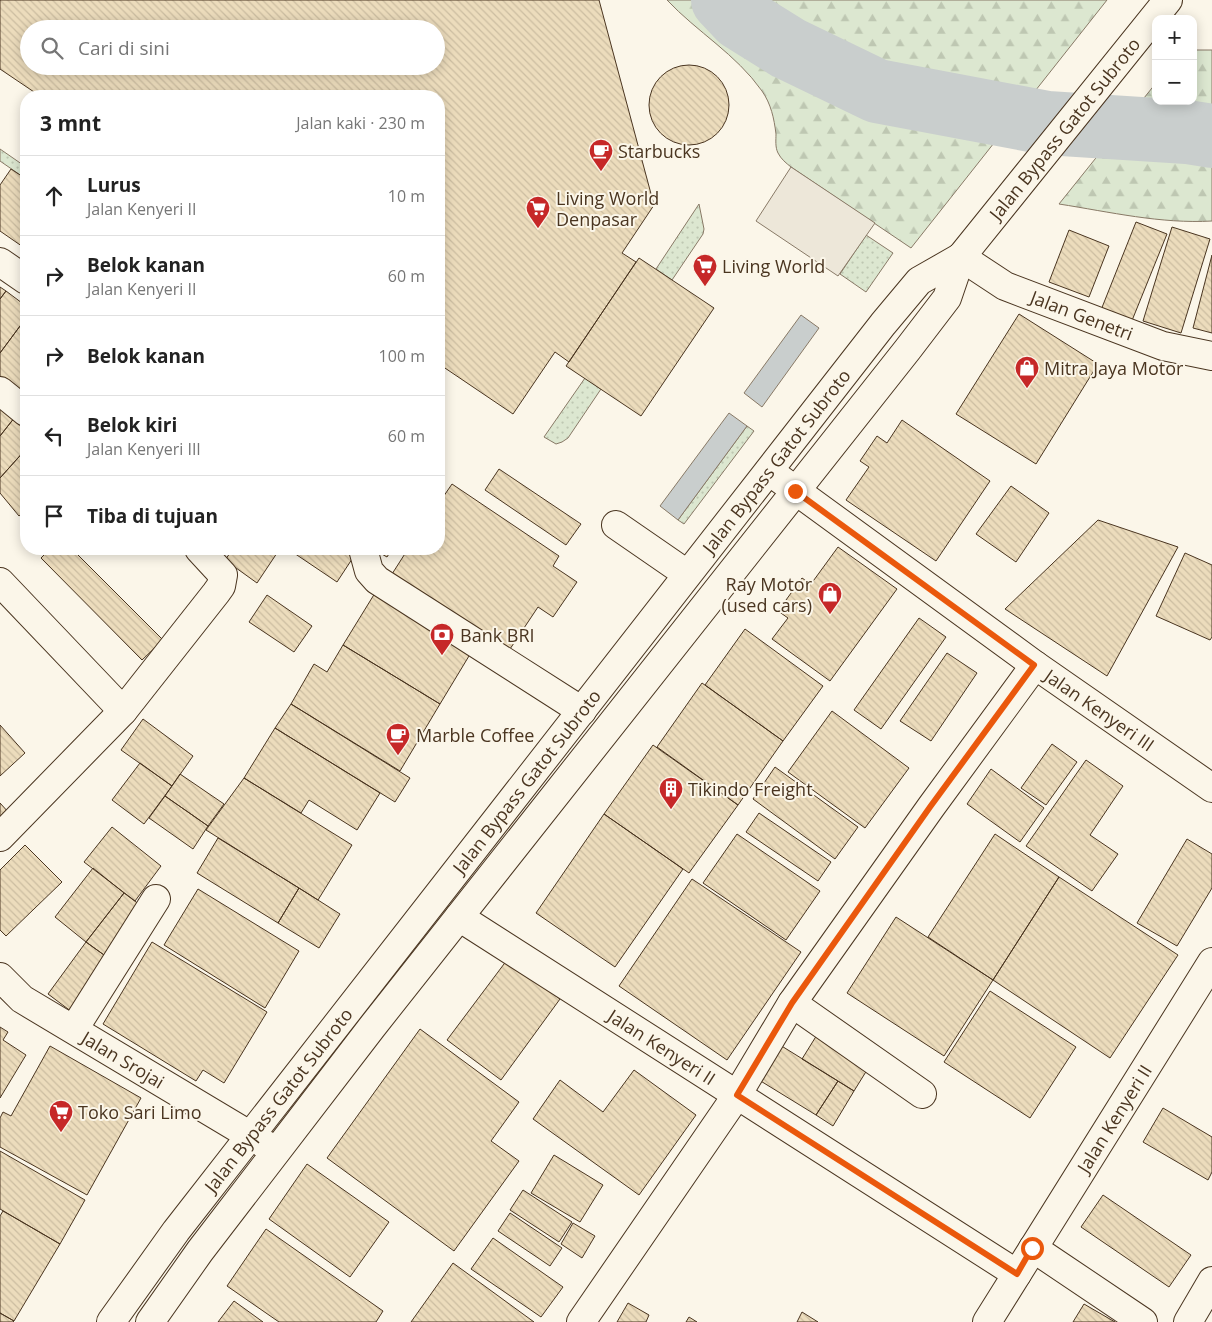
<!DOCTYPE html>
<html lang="id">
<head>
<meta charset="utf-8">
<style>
  :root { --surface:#fff; --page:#f6f6f6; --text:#222; --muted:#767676; --line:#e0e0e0 }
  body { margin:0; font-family:"Open Sans",sans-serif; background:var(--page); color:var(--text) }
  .controls { position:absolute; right:15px; top:15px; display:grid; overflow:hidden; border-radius:10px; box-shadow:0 2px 12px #0003 }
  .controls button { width:45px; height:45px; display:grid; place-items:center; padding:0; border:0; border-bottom:1px solid var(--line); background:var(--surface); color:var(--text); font:25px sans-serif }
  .stop { position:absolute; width:15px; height:15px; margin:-11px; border:4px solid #ea580c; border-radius:50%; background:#fff }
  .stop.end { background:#ea580c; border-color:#fff; box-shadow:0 1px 5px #0008 }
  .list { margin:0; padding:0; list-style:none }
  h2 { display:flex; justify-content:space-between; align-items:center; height:65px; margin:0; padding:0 20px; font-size:21px }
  h2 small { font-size:16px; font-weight:400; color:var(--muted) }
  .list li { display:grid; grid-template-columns:32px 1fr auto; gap:15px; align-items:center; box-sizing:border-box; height:80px; padding:0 20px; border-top:1px solid var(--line) }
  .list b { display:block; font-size:19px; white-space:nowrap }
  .list p { margin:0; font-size:16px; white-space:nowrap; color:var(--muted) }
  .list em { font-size:16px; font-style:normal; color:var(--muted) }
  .icon { flex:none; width:28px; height:28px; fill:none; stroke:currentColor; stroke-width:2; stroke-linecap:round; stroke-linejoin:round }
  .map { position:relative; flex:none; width:1212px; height:1322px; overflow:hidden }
  .search { position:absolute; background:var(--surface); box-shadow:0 2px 12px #0003; left:20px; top:20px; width:425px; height:55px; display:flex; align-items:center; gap:12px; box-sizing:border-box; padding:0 18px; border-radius:28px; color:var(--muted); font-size:19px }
  .panel { position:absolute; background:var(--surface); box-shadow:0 2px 12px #0003; left:20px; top:90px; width:425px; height:465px; border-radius:20px }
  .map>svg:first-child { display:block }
</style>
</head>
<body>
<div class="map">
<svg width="1212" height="1322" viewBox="0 0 1212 1322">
  <defs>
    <pattern id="grass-dots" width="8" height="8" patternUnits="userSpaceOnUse" patternTransform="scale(1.25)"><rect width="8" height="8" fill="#dce7d0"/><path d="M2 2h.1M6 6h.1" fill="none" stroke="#bec7b2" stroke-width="1.8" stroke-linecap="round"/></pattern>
    <pattern id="forest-firs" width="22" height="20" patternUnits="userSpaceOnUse" patternTransform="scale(1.25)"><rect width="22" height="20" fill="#dce7d0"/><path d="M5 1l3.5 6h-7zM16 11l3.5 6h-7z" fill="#bec7b2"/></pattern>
    <pattern id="building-back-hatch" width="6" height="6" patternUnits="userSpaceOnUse" patternTransform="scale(1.25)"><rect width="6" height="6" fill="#ecdcbc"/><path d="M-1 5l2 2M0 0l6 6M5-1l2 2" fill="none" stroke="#ccbda1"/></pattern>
  </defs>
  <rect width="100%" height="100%" fill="#fbf6e9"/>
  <!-- grass -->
  <path fill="url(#grass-dots)" stroke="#887966" d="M0,149L26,167V179L0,161Z
    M699,204L704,229L703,234L672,280L656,269Z
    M866,235L893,253L866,292L840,274Z
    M585,378L601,389L568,438L562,442L556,444L544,437Z
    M747,426L754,431L684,524L678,520Z"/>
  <!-- forest -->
  <path fill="url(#forest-firs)" stroke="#887966" d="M667,0H1107L911,248L791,167C786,163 781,159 778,153C775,147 776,140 776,134C774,118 771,104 762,91C736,54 697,32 667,0Z
    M1193,50H1212V221C1161,224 1110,212 1059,204L1156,83V101H1193Z"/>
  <!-- parking -->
  <path fill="#ede7d9" stroke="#887966" d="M791,167L875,223L838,276L756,221Z"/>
  <!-- water -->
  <path fill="#c9cecd" stroke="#887966" d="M801,315L819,328L762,407L744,393Z
    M729,413L747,426L678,520L660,506Z"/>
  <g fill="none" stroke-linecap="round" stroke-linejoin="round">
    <!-- river -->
    <path stroke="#c9cecd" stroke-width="64" d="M723,0L740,18L788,48L877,91L1047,123L1187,132L1212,136"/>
  </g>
  <!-- building -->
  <path fill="url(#building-back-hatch)" stroke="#4a3520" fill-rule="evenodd" d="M0,0H599L654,205L622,253L636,262L569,362L555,352L513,414L439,364V96H40L0,69ZM29,29H436V66H29Z
    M649 105a40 40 0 1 1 80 0a40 40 0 1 1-80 0Z
    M11,169L26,179V249L0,231V185Z
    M1136,222L1167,234L1131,323L1101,310Z
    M1172,227L1210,239L1181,333L1143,321Z
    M1069,230L1109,246L1089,297L1049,282Z
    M1212,255V333L1193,328Z
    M639,258L714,308L641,416L566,366Z
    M0,287L6,291L0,299Z
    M6,291L26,306V318L0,353V299Z
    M1019,314L1098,364L1036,464L956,414Z
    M26,318V397L0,382V353Z
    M0,404L15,417L0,436Z
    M15,417L26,426V449L0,478V436Z
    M902,420L990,481L936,561L846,500L869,467L860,461L877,436L887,443Z
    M26,449V510L19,516L0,493V478Z
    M499,469L581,524L566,545L485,490Z
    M452,484L559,556L553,566L577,582L553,617L538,607L508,652L392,574L408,549H439V503Z
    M1011,486L1049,513L1016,562L976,534Z
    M1098,520L1178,547L1107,676L1005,609Z
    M838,547L897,589L830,681L772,639L788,618L778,611L802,578L811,584Z
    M50,549H72L163,640L142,660L41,558Z
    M233,549H270L277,553L257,583L225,560Z
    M288,549H350L356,553L337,582Z
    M373,549H392L387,557Z
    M1185,553L1212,565V637L1210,640L1156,616Z
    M375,593L472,651L440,704L343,645Z
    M267,595L312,626L294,652L249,622Z
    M919,618L946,637L881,729L854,710Z
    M745,629L823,686L783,741L705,685Z
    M343,645L440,704L400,771L291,704L314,664L327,672Z
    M947,653L977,673L931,741L900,721Z
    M702,683L783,741L738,805L657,747Z
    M291,704L410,778L395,802L275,728Z
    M832,711L909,768L865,828L788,772Z
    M143,719L193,756L172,786L121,750Z
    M0,725L25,753L0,776Z
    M275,728L380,793L357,830L309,800L301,813L244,778Z
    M1052,744L1077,762L1046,805L1021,788Z
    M653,745L738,805L689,873L604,814Z
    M1086,760L1123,786L1090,835L1118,854L1092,891L1026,846Z
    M140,763L172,786L144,824L112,800Z
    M775,767L858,827L835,859L753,799Z
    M991,769L1044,808L1020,842L967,804Z
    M180,774L224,804L208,826L165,796Z
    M244,778L352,845L318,900L206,830Z
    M165,796L208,826L193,849L149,818Z
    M0,803L10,814L0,822Z
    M759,813L831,862L818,881L746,832Z
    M604,814L683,869L615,967L536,913Z
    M112,827L161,866L135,901L84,862Z
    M737,834L820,891L786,940L703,883Z
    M995,834L1059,877L993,980L928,937Z
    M218,838L299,888L278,923L197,873Z
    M1187,839L1212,854V888L1177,946L1137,923Z
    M25,845L62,882L6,936L0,930V870Z
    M93,868L124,893L86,942L55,917Z
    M1059,877L1178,955L1110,1058L993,980Z
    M692,879L801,952L727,1060L619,986Z
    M299,888L340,914L319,948L278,923Z
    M198,889L299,951L265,1008L164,945Z
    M124,893L148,911L111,960L86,942Z
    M896,917L993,980L944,1056L847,993Z
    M86,942L111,960L72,1012L48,994Z
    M152,942L267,1012L224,1083L203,1070L196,1081L103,1024Z
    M507,960L560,999L501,1080L447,1040Z
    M990,991L1076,1047L1030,1118L944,1062Z
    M0,1027L8,1032L3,1040L26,1055L0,1098Z
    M420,1029L519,1102L491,1141L519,1161L454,1251L327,1158Z
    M820,1030L872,1062L854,1091L802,1059Z
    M780,1045L838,1081L816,1115L759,1080Z
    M50,1046L141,1098L87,1195L0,1147V1118L3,1112L11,1116Z
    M634,1070L696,1115L639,1195L533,1119L560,1080L603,1112Z
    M838,1081L854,1091L833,1126L816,1115Z
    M1163,1108L1212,1137V1172L1208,1180L1143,1142Z
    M0,1151L85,1200L60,1244L0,1209Z
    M554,1155L603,1185L580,1222L531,1193Z
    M307,1164L389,1222L350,1277L269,1219Z
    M523,1190L572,1222L559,1242L510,1210Z
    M1103,1195L1191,1255L1169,1287L1081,1227Z
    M3,1211L60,1244L14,1321L0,1313V1216Z
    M510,1213L562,1248L550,1266L498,1231Z
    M573,1223L595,1236L582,1258L561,1244Z
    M266,1229L383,1311L376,1322H279L227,1286Z
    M493,1238L563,1287L541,1317L471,1269Z
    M453,1263L534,1322H411Z
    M234,1301L263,1322H218Z
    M628,1303L649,1315L646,1322H617Z
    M1084,1304L1115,1322H1073Z
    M802,1312L818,1322H797Z
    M0,1313L14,1321L13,1322H0Z
    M689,1317L697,1322H686Z"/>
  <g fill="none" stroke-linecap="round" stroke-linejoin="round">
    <defs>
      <g id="minor">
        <path id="s1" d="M961,257L1005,286L1163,346L1212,356"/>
        <path d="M0,262L26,280"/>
        <path d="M0,391L26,412"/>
        <path id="s2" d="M769,471L1035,665L1212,788"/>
        <path d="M616,525L687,574"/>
        <path d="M363,549L369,571L377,580L582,711"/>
        <path d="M0,582L123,711"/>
        <path d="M0,837L123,711L216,593L221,586L223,575L199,549"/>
        <path id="s3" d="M459,917L1017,1274"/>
        <path id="s4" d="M0,977L22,999L276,1151"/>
        <path d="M792,1003L922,1094"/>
        <path d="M74,1029L156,899"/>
        <path d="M1033,1248L1143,1322"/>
        <path d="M581,1322L737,1095L792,1003L931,807L1035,665"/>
        <path id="s5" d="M987,1322L1212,962"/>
        <path d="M1188,1322L1212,1281"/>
      </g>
      <g id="highway">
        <path id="s6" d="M111,1322L176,1231L883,324L919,281L961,257"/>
        <path id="s7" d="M150,1322L200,1251L372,1027L908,349L947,298L961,257L1168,0"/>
      </g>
    </defs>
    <!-- minor casing -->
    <use href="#minor" stroke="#4a3520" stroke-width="30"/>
    <!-- highway casing -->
    <use href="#highway" stroke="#4a3520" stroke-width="30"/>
    <!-- minor -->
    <use href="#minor" stroke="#fbf6e9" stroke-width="28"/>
    <!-- highway -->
    <use href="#highway" stroke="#fbf6e9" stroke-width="28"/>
  </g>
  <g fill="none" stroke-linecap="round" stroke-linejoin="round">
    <!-- route -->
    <path stroke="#ea580c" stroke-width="6" d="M795,491L1034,665L930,807L792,1003L737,1095L1017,1274L1032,1248"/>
  </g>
  <!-- icons -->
  <defs>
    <symbol id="cafe-pin" viewBox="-11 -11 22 30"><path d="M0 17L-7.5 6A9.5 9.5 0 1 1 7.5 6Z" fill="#c62828" stroke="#fbf6e9"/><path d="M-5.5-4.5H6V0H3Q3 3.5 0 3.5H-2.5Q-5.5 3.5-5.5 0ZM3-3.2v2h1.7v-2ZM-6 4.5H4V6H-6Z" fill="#fff"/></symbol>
    <symbol id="supermarket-pin" viewBox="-11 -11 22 30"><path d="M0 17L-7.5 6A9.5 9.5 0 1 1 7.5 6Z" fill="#c62828" stroke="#fbf6e9"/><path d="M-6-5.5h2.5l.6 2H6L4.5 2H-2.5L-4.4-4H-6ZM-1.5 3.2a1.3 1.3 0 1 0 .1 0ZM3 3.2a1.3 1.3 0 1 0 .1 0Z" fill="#fff"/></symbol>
    <symbol id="shop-pin" viewBox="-11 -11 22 30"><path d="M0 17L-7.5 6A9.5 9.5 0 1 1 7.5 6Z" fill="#c62828" stroke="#fbf6e9"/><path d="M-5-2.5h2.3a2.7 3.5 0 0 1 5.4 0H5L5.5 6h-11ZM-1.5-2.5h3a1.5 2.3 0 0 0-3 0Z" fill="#fff"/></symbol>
    <symbol id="bank-pin" viewBox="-11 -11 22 30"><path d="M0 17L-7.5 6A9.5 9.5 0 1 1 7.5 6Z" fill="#c62828" stroke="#fbf6e9"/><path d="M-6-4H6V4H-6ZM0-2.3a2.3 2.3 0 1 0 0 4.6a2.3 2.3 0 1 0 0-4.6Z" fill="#fff"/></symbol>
    <symbol id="building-pin" viewBox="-11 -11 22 30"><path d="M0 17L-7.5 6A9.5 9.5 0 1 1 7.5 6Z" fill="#c62828" stroke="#fbf6e9"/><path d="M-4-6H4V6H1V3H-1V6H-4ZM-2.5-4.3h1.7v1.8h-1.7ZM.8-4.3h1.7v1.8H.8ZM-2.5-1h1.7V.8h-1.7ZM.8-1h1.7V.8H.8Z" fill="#fff"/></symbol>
  </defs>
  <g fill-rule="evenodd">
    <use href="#cafe-pin" x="587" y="137" width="28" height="38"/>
    <use href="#supermarket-pin" x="524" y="194" width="28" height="38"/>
    <use href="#supermarket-pin" x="691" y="252" width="28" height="38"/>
    <use href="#shop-pin" x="1013" y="354" width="28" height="38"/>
    <use href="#shop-pin" x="816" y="580" width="28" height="38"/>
    <use href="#bank-pin" x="428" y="621" width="28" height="38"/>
    <use href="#cafe-pin" x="384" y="721" width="28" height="38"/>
    <use href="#building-pin" x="657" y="775" width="28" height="38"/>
    <use href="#supermarket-pin" x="47" y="1098" width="28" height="38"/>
  </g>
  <g text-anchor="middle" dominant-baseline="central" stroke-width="4" stroke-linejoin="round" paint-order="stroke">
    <!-- street labels -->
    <g font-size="18" fill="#4a3520" stroke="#fbf6e9">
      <text stroke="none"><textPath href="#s7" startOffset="1506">Jalan Bypass Gatot Subroto</textPath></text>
      <text stroke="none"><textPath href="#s1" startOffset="135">Jalan Genetri</textPath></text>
      <text stroke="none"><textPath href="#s6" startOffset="1088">Jalan Bypass Gatot Subroto</textPath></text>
      <text stroke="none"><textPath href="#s2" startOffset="408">Jalan Kenyeri III</textPath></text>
      <text stroke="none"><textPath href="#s6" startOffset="682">Jalan Bypass Gatot Subroto</textPath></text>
      <text stroke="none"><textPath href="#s3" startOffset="241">Jalan Kenyeri II</textPath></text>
      <text stroke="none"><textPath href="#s4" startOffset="149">Jalan Srojai</textPath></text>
      <text stroke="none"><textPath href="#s6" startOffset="278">Jalan Bypass Gatot Subroto</textPath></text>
      <text stroke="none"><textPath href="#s5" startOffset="240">Jalan Kenyeri II</textPath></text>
    </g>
    <!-- poi labels -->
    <g font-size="18" fill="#4a3520" stroke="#fbf6e9" text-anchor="start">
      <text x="618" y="151">Starbucks</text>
      <text x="556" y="198">Living World<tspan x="556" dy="21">Denpasar</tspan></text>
      <text x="722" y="266">Living World</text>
      <text x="1044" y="368">Mitra Jaya Motor</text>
      <text x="812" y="584" text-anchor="end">Ray Motor<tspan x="812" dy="21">(used cars)</tspan></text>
      <text x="460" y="635">Bank BRI</text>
      <text x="416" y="735">Marble Coffee</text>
      <text x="688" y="789">Tikindo Freight</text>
      <text x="78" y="1112">Toko Sari Limo</text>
    </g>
  </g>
</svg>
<div class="controls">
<button>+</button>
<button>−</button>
</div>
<div class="stop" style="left:1032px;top:1248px"></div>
<div class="stop end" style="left:795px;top:491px"></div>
<div class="search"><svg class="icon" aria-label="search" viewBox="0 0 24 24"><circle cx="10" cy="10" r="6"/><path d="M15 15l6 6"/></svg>Cari di sini</div>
<section class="panel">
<h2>3 mnt<small>Jalan kaki · 230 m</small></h2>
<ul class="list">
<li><svg class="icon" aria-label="ahead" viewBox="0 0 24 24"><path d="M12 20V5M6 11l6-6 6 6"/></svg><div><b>Lurus</b><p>Jalan Kenyeri II</p></div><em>10 m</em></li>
<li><svg class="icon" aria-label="right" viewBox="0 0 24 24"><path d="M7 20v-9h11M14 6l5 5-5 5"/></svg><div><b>Belok kanan</b><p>Jalan Kenyeri II</p></div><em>60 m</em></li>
<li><svg class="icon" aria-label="right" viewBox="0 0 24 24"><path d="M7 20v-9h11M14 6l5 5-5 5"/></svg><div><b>Belok kanan</b></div><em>100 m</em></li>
<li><svg class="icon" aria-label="left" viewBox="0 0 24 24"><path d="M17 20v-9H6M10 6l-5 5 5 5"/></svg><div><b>Belok kiri</b><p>Jalan Kenyeri III</p></div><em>60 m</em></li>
<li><svg class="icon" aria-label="arrive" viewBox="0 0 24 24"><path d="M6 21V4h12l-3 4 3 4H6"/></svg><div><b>Tiba di tujuan</b></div></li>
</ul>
</section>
</div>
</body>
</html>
